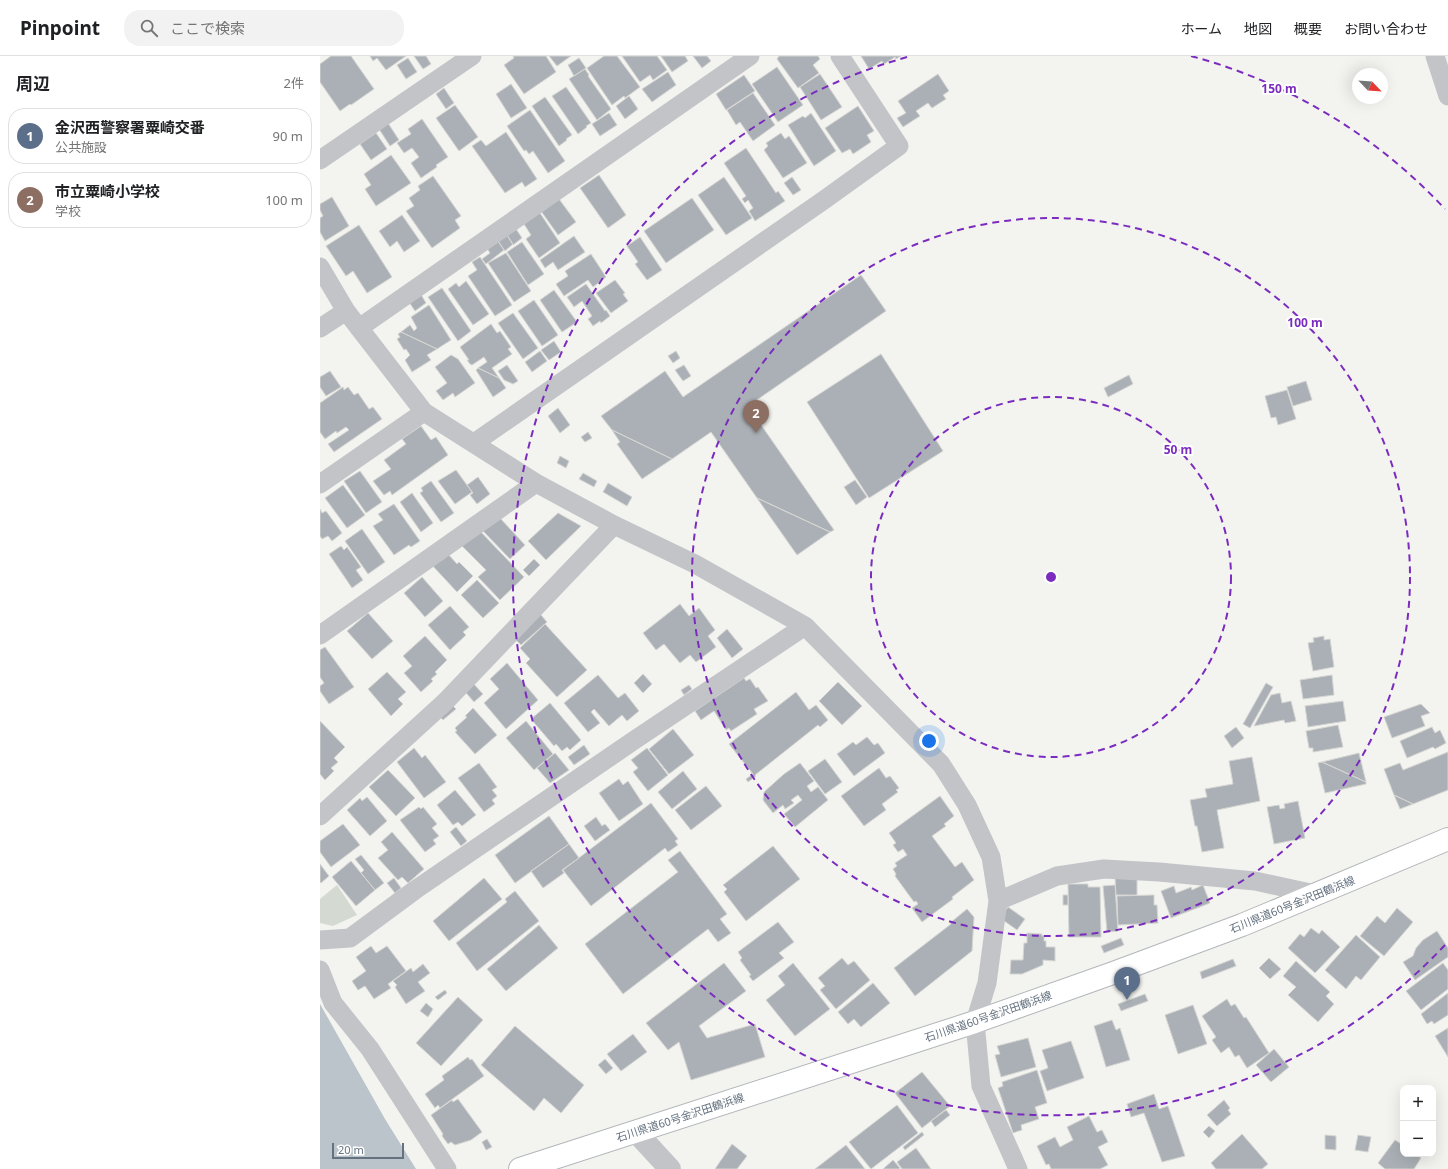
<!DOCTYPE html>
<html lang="ja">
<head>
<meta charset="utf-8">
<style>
  :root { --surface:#fff; --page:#f2f2f2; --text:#202124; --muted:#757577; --line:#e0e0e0; --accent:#da6029 }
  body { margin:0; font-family:"Noto Sans","Noto Sans JP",sans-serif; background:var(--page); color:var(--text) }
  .controls { position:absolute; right:12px; bottom:12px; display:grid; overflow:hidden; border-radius:8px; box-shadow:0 4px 16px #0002 }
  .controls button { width:36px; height:36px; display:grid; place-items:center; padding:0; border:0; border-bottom:1px solid var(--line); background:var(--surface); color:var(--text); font:20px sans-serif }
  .compass { position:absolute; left:1032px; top:12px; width:36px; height:36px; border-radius:50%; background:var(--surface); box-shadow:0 4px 16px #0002; rotate:115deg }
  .scale { position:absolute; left:12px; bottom:10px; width:72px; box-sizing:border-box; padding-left:4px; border:2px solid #64717f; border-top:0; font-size:11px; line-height:14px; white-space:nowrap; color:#64717f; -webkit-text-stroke:3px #fff; paint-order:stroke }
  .you { position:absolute; left:609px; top:685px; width:14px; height:14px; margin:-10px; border:3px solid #fff; border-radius:50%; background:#1a73e8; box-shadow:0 0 0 6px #1a73e833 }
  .badge { display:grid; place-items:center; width:26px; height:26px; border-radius:50%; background:var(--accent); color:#fff; font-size:13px; font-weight:700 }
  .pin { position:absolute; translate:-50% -33px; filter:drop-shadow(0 1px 2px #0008) }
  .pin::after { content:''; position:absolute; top:21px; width:14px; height:12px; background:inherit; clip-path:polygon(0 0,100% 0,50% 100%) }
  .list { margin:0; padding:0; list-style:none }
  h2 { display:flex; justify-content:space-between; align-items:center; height:52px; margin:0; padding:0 16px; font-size:17px }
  h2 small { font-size:13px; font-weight:400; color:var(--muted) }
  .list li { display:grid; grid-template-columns:26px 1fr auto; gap:12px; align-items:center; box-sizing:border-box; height:56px; margin:0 8px 8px; padding:0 8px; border:1px solid var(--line); border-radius:16px }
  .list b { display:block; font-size:15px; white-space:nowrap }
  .list p { margin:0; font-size:13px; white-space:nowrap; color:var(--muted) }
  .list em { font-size:13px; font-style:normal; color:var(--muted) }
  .icon { flex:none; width:22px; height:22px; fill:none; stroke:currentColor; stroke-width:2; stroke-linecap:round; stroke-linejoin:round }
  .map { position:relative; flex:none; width:1128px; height:1113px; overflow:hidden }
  header { display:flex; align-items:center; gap:24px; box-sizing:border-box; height:56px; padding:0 20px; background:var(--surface); border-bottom:1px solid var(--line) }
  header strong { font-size:19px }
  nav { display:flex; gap:22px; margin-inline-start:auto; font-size:14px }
  .search { width:280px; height:36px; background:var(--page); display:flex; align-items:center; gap:10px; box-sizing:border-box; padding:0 14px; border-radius:16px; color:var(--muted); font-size:15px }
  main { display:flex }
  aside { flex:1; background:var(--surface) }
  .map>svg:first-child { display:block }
</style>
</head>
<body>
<header>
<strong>Pinpoint</strong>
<div class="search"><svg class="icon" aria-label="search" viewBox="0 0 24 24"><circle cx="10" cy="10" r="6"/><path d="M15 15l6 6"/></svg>ここで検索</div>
<nav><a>ホーム</a><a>地図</a><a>概要</a><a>お問い合わせ</a></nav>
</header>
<main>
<aside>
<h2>周辺<small>2件</small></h2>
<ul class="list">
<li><span class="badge" style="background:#5c6f8a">1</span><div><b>金沢西警察署粟崎交番</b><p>公共施設</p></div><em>90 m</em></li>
<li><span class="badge" style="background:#8d6e63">2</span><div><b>市立粟崎小学校</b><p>学校</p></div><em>100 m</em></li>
</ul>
</aside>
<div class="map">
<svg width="1128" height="1113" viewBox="0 0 1128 1113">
  <rect width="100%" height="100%" fill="#f3f4f0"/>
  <!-- green -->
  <path fill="#d4dad1" d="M17,829L37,859L13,870L0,867V843Z"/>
  <!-- water -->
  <path fill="#bac4ca" d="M0,948L65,1063L96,1113H0Z"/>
  <!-- building -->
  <path fill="#aab0b5" stroke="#d5d5d2" d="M11,0H31L54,33L31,49L30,48L20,55L0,26V8Z
    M50,0H86L66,14L57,2L53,5Z
    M94,0H106L111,8L103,13Z
    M193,0H226L236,16L204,38L184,9L194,2Z
    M229,0H251L237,10Z
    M284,0H297L320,31L305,42L304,40L292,49L267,12Z
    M302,0H337L347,14L333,24L330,19L320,26Z
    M341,0H365L368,5L352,16Z
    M373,0H387L391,5L382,12Z
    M459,0H498L500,3L493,9L499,17L478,32L457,3Z
    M541,0H581L576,3L575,1L564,8L562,5L549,13Z
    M88,2L97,16L86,23L77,9Z
    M259,2L266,12L254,20L248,9Z
    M457,11L483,49L458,66L432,28Z
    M265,13L269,19L268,20L291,53L277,64L249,23Z
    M348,16L356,29L332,46L322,33Z
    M500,18L522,51L501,64L480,31Z
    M618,18L629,35L623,39L626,43L612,52L608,47L596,55L600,60L583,71L577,62L586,57L578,45Z
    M424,19L435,35L406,54L396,38Z
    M191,28L207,52L191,62L176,38Z
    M246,31L271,67L266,70L267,71L258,78L232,40Z
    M124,32L134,47L126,53L116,38Z
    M433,37L455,69L433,85L420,66L416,69L407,54Z
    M309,40L318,53L305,63L296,50Z
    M225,41L252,79L246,83L247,84L239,90L212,50Z
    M135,49L158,81L139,95L116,62Z
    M538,50L554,75L547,79L551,86L533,98L530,93L522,97L505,72Z
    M210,54L245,105L228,117L213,95L209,98L206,94L204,95L187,70Z
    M289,57L297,69L280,80L272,68Z
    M491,57L516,95L494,110L468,69L483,60L485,62Z
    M102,63L128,101L116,109L117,111L101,122L91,107L99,101L92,92L84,97L77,87L91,78L88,73Z
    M68,67L79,84L70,90L59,73Z
    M186,76L217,123L205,131L202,126L185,137L152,90L161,84L166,90Z
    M56,77L67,93L51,104L40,88Z
    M461,77L465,83L469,80L487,107L463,122L444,94L448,90L446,87Z
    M426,92L456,137L458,135L465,145L435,165L429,155L433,152L428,144L425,147L422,143L426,140L404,107Z
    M71,99L91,127L56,150L45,133L51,129L44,118Z
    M279,119L306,159L288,172L260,132Z
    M113,120L141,160L135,164L140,172L112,192L86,155L94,150L89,142L100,134L98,130Z
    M404,121L432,162L406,179L378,139Z
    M472,121L481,134L473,139L464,127Z
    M12,141L29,170L5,185L0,176V162L3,160L0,154V148Z
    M372,142L394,174L346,207L324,175Z
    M239,143L256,166L238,179L221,155Z
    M218,154L240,187L219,202L206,183L211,179L202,165Z
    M82,159L100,185L84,196L77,185L70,191L59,175Z
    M39,169L72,221L47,237L33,215L26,220L6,190Z
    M194,170L202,182L193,189L185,176Z
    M185,176L193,188L185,195L176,182Z
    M254,180L265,196L238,214L233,206L225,212L220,204Z
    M175,181L184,194L166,208L162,203L170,197L165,189Z
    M320,181L342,214L327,224L315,208L318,206L307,190Z
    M202,186L224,218L208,229L187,196Z
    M186,197L211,235L194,246L168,207Z
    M271,198L286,221L273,231L268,224L244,240L236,228L248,220L245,215Z
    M160,201L192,249L175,260L148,220L157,214L152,206Z
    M541,219L566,255L428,350L514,474L510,476L437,442L391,376L352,403L292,374L281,360L345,315L363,341Z
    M295,224L305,237L303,238L308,245L291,257L276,237Z
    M146,225L169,258L153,269L128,233L136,227L139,231Z
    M266,228L285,255L286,254L290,260L281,267L280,265L273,270L268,263L272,260L262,245L254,251L247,241Z
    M122,232L151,275L138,285L108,241Z
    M234,234L257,266L242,276L220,244Z
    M99,235L106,247L95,255L87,243Z
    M214,244L238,279L222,290L198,255Z
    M109,249L131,284L117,293L81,276L90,269L94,275L97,272L91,261Z
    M193,257L218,292L203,303L178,267Z
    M171,268L177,277L180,275L191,291L188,293L192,298L172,312L179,322L158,312L167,306L164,301L152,309L150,308L147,304H149L140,291Z
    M81,276L117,293L107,299L111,304L92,316L85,304L90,299L86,293L84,294L77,283L80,281L78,278Z
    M234,285L241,296L229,304L221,294Z
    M220,295L227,305L212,316L205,306Z
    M356,295L360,302L353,307L348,300Z
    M561,298L623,395L549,442L487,346Z
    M131,299L138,303L155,327L135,341L133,337L123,344L116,335L127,327L115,311Z
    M187,309L198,325L193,328L184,324L178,315Z
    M364,309L371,320L363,325L355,314Z
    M158,312L179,322L186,332L173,341L156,314Z
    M10,315L21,331L6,340L0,331V321Z
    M809,319L813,328L788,341L784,332Z
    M986,325L992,344L973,350L967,331Z
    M23,331L24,334L28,331L34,339L38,337L49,353L53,351L62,363L14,396L8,388L29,374L26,371L17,377L16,375L5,383L0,376V347Z
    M967,334L976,363L958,369L956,361L951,362L945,340Z
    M238,352L250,369L240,377L228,360Z
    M101,370L111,384L116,381L128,399L72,439L70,435L64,439L53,425L71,413L64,404L86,388L82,383Z
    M292,374L352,403L322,423L297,388L300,386Z
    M268,376L272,382L265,386L261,381Z
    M240,400L249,405L246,412L237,407Z
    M136,414L152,436L135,448L118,425Z
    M40,415L62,446L46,457L24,425Z
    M263,417L277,425L274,431L259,423Z
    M158,421L170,438L157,448L150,439L153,437L147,429Z
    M535,424L547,441L536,449L524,431Z
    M111,425L134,457L121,466L100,437L103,435L101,432Z
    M288,427L312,441L307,450L283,436Z
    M23,429L45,459L27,472L5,442Z
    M92,437L113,467L101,476L80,446Z
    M437,442L510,476L477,499Z
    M74,448L100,485L91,491L89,489L74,499L53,470L63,464L58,458Z
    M0,453L2,457L6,455L22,477L12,485L8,480L2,483L0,480Z
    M238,457L261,470L226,504L208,485Z
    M179,461L205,489L190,503L163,475Z
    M42,473L65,506L48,518L25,485Z
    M159,474L204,521L180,544L158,521L166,514L142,490Z
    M21,490L24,494L27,491L41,511L36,514L43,524L32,532L9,498Z
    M128,498L137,508L139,506L153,520L137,536L110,507Z
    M214,503L220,509L209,520L203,514Z
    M102,521L123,545L105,561L84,537Z
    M157,524L179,547L163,562L141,539Z
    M360,548L369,560L379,552L395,574L388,580L396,591L376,606L370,599L360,607L344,588L336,594L323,577Z
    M130,550L149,571L143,576L146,579L130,594L108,569Z
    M214,551L227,566L201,589L191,579Z
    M48,557L73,585L52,603L27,575Z
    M225,568L267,614L237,641L206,607L210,603L200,592Z
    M407,573L423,593L412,602L397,582Z
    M105,580L127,604L115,616L117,618L111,623L113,625L101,636L84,617L92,610L83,600Z
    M1004,580V584L1010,583L1014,611L993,615L988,587L994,586L993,582Z
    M5,591L34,631L9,648L0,635V630L4,627L0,621V594Z
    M187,607L218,644L186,673L164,647L179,633L170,623Z
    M67,616L86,636L78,643L83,648L71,660L48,633Z
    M323,618L332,628L323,637L314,627Z
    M278,619L298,642L305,637L319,655L307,665L302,659L289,670L274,653L271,656L280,667L268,676L244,647Z
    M1012,619L1014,639L983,643L980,624Z
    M424,622L426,625L430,623L436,632L438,631L448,645L434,653L437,658L411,675L409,672L406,674L394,655L381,664L375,655Z
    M150,624L163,638L154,646L141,631Z
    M518,626L542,650L522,669L499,645Z
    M946,627L953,631L930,672L923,668Z
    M369,629L372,633L364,639L361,634Z
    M476,636L489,654L496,649L508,664L500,671L498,669L435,719L436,720L428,726L426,723L433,718L409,688Z
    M960,637L962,647L971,645L976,665L965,667L964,664L934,670L951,639Z
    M1023,645L1026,665L988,671L985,650Z
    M130,647L136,653L123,664L117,658Z
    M230,647L261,684L250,694L247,691L242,695L236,688L234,690L211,663Z
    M1101,648L1110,657L1101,660L1105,670L1072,682L1064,661Z
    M153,652L177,679L155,698L135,676L137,675L135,672L147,661L145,660Z
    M0,665L25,691L14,702L18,706L11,712L14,715L5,724L0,718Z
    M206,665L233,698L214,714L186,682Z
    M1018,669L1023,691L993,696V692H989L986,675Z
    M916,671L924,682L912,692L904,680Z
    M1112,671L1115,677L1120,674L1126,687L1115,693L1113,691L1087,702L1080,685Z
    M353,673L374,699L349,718L329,693Z
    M547,681L554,689L558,687L565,697L534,720L517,698L533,686L536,689Z
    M264,689L270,698L254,709L248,701Z
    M94,692L102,702L105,699L126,726L104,742L77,706Z
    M327,692L348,719L328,735L313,716L318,712L311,704Z
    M1128,696V734L1093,748L1074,739L1064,713L1080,707L1083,714Z
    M235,697L249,714L230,727L217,712Z
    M1039,697L1046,726L1002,706Z
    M932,701L940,745L897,754L904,792L882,796L877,770H875L870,744L887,741L885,733L913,728L909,705Z
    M505,703L522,726L505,738L488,715Z
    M1002,706L1046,726V728L1005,737L998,707Z
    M159,707L177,731L172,734L177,740L172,744L175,748L164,756L138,722Z
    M480,707L494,725L487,730L491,736L498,731L508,744L475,771L464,758L482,744L478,739L471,744L474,747L465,753L463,749L453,757L443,744L444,736L464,718Z
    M559,712L566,722L570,720L579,732L576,734L578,736L562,748L566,754L544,770L521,740Z
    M68,714L95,742L76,760L49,731Z
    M363,715L377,733L352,753L338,736Z
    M299,723L303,729L308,725L323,748L299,765L279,737Z
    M386,730L402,750L371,774L355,754Z
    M135,734L156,759L142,770L138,766L133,769L117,749Z
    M1074,739L1093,748L1080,753Z
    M620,740L634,760L624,768L626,770L612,780L635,811L642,806L654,824L632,841L633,843L602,866L592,852L598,848L596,845L594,846L575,820L576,818L573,813L577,810L575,807L587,799L583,793L578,796L573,789L576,787L569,777Z
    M47,741L67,765L50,780L27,754L40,742L42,745Z
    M978,745L985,782L954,788L947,751L959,749L960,753L965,752L964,748Z
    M331,747L358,783L355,785L358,789L348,796L345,792L271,850L243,814Z
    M99,751L101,753L103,751L117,768L112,772L119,780L113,784L116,788L105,796L80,764Z
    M229,760L249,788L195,827L175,799Z
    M276,761L282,770L285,768L290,774L275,785L264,770Z
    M23,768L40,789L11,811L0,796V785Z
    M136,771L147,785L141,790L130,776Z
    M72,776L104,813L88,827L82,821L78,824L58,802L68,794L61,786Z
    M249,788L259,802L242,814L244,817L223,832L211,815Z
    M453,790L480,823L426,865L404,836L407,833L403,829Z
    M360,795L407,858L400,863L411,877L398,886L388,873L303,938L265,888L358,816L348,804Z
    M41,799L64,827L55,834L41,817L44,814L35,803Z
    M31,805L55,834L36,850L12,821Z
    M0,808L9,820L1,827L0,826Z
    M795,821H817V839H796Z
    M74,822L81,832L75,837L67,827Z
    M164,822L182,843L129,885L113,865Z
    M748,828H768V831H780L781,881H749Z
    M795,829L798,875L787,876L783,830Z
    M883,829L890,847L851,862L841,835L854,830L856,837L869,832L871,831L872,834Z
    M195,835L219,865L157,915L136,887L187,846L185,843Z
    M743,839H748V849H743Z
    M834,839V849H837L838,867L798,869L797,840Z
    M688,851L705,863L697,874L680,862Z
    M1077,852L1093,866L1064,900L1040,880L1057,860L1065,867Z
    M647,853L654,861L652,895L595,940L574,912L631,868L630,867Z
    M458,866L474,886L459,897L464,902L433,925L429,920L431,919L420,904L422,902L418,896Z
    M219,869L238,892L186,935L167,913Z
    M991,872L999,878L1002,874L1020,891L995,917L968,892L980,878L984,881Z
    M1117,875L1128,892V901L1095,924L1083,906L1093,900L1096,892L1103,884Z
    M707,877L722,878V880H724V885H726V891H735V905L723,904V909L702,918H690L691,904H703L704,887H707Z
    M1036,879L1060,901L1041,924L1036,920L1026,933L1005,914Z
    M801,882L804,889L784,897L781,890Z
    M51,890L56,897L67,890L86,915L68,928L71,932L54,943L45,930L38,934L32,925L46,915L36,901Z
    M522,902L528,909L534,905L550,924L516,953L500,934L505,930L498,922Z
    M949,902L961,913L950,923L939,912Z
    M913,903L916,910L882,923L880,916Z
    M976,905L1010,936L1006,940L1014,948L998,966L968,939L976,931L963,920Z
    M404,907L426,935L379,970L387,982L435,968L445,1001L371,1024L359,986L348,994L326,967Z
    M473,907L510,953L475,980L446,944L465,929L458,920Z
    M1123,907L1128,914V933L1101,954L1086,935Z
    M103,908L110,917L98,926L105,935L86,948L75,931L77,929L73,925L91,912L93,916Z
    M553,927L570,947L541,971L534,963L528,968L518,956Z
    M125,934L127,937L118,944L115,941Z
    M1128,937V959L1114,968L1112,965L1107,968L1101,958Z
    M825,938L828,945L801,955L798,948Z
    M138,941L163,964L121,1010L96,987Z
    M907,943L911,950L915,948L924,962L926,961L949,997L927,1012L919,999L915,1001L909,991L901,997L892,984L896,981L882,960Z
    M106,947L113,953L108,961L100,955Z
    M873,949L887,988L858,998L845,959Z
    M792,964L796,974L800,972L810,1004L786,1011L774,970Z
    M195,970L264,1029L241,1057L224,1042L214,1055L161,1009Z
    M1128,972V1001L1115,980Z
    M313,978L327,996L301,1015L287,998Z
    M708,982L716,1011L681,1021L675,999L680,998L677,990Z
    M751,985L764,1022L727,1035L720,1015L728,1012L722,994Z
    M954,993L969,1011L951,1026L936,1009Z
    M148,1001L150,1004L152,1003L164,1020L120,1052L118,1049L115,1052L105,1038L124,1024L122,1020Z
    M285,1003L293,1012L286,1018L278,1009Z
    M717,1014L727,1047L715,1051L719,1063L701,1069L702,1074L693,1077L678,1032L683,1030L682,1026Z
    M602,1016L630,1050L602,1072L575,1037Z
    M834,1038L839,1053L848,1050L865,1100L842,1106L824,1057L811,1061L807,1048Z
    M138,1043L162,1076L151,1084L135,1089L131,1086L128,1088L122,1080L123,1078L111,1059L132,1044L133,1046Z
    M904,1044L910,1052L908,1054L911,1058L897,1070L887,1059Z
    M577,1049L598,1077L551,1113L529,1086Z
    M626,1054L630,1059L615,1071L611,1065Z
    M769,1060L777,1076L782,1074L788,1086L778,1091L788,1109L780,1113H731L729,1108L726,1109L717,1090L735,1081L740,1091L753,1084L747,1071Z
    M889,1070L895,1075L889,1082L883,1076Z
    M602,1076L604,1079L585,1094L583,1091Z
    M922,1078L948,1108L942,1113H896L891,1107Z
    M1005,1079L1016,1080V1094L1005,1093Z
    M1038,1079L1051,1081L1048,1096L1035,1094Z
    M167,1083L172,1091L166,1094L162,1086Z
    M1075,1084L1083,1089V1098H1095L1101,1102L1094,1113H1065L1058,1107Z
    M412,1088L427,1100L417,1113H395Z
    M526,1089L545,1113H495Z
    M596,1092L611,1113H582L577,1106Z
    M573,1104L580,1112L579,1113H563Z"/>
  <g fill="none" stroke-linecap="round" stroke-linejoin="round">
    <defs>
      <path id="primary" d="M200,1113L655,966L793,917L922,869L1128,783"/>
    </defs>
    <!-- primary casing -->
    <use href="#primary" stroke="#b2b6b9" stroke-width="24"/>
    <!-- minor -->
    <path stroke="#c2c4c8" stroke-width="19" d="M1115,0L1128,40
      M0,104L152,0
      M0,211L26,255L104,356L216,427L294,469L375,508L485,570L621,708L647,749L671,801L678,845L667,927L655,966L661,1030L698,1113
      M0,272L26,255
      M39,272L430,0
      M154,387L504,144L579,90L520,0
      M0,428L104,356
      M0,579L216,427
      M0,760L125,646L294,469
      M678,845L737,820L784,813L839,816L935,825L995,838
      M0,884L30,882L95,834L316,683L485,570
      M0,914L13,947L50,993L127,1113"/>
    <!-- tertiary -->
    <path stroke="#c2c4c8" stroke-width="22" d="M316,1076L350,1113"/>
    <!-- primary -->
    <use href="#primary" stroke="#fff" stroke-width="22"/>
  </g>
  <!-- distance rings -->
  <g fill="none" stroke="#7b2cbf" stroke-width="2" stroke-dasharray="7 5">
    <circle cx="731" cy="521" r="180"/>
    <circle cx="731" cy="521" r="359"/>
    <path d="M1125 889A539 539 0 1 1 591 0M871 0A539 539 0 0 1 1125 153"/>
  </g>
  <g text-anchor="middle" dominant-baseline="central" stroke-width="4" stroke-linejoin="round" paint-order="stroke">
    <!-- street labels -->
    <g font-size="11" fill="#64717f" stroke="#fff">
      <text transform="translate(972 848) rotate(-22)">石川県道60号金沢田鶴浜線</text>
      <text transform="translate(668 960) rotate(-19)">石川県道60号金沢田鶴浜線</text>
      <text transform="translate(360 1061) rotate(-18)">石川県道60号金沢田鶴浜線</text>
    </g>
  </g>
  <circle cx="731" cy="521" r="6" fill="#7b2cbf" stroke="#fff" stroke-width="2"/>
  <g font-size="12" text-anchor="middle" font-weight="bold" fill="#7b2cbf" stroke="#fff" stroke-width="4" stroke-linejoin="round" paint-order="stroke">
    <text x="959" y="37">150 m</text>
    <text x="985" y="271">100 m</text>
    <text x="858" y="398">50 m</text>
  </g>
</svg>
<div class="controls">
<button>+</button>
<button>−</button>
</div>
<svg class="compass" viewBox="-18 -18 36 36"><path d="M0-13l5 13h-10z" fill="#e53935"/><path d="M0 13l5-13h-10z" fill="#757577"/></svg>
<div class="scale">20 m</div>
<div class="you"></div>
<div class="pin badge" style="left:807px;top:944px;background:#5c6f8a">1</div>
<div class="pin badge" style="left:436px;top:377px;background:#8d6e63">2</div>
</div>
</main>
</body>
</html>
